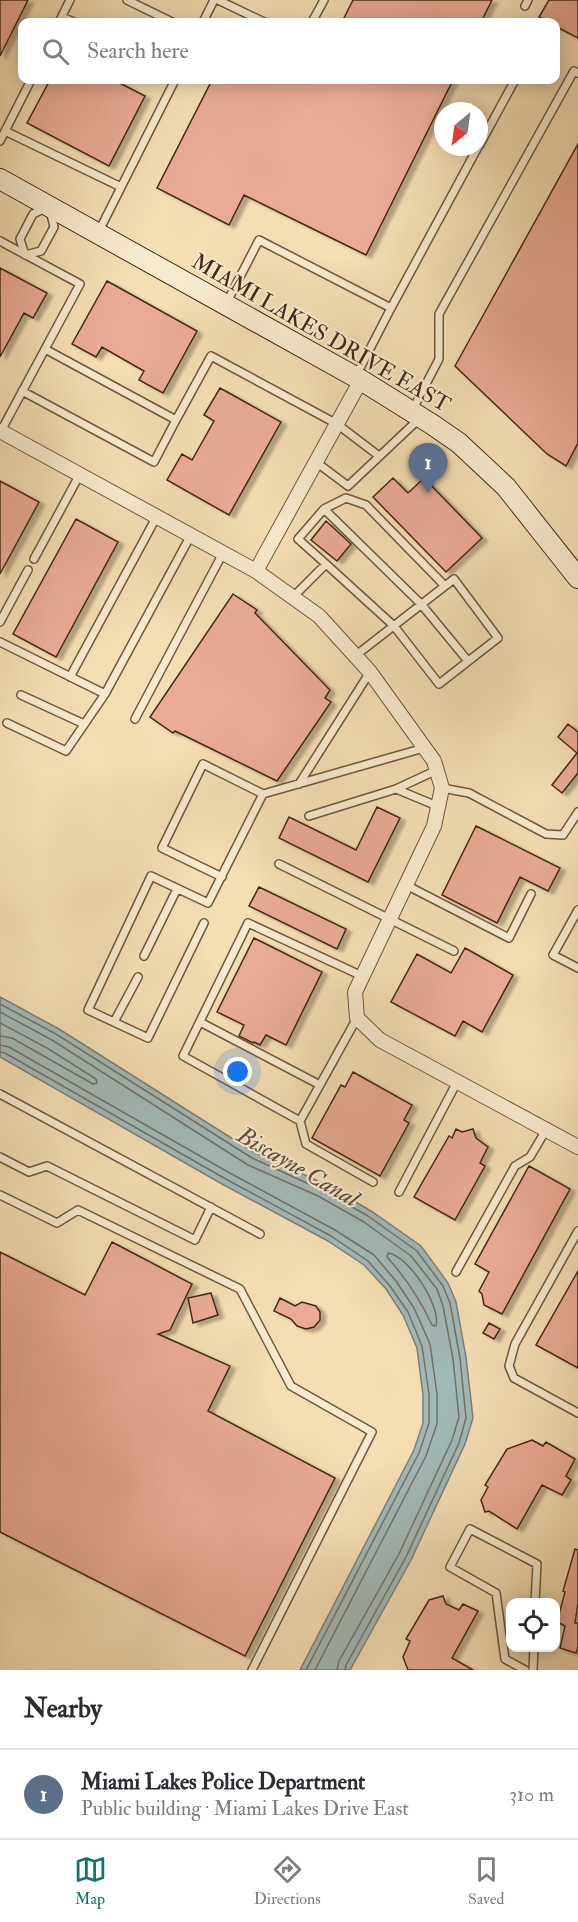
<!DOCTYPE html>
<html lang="en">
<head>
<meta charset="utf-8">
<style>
  :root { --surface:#fff; --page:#f2f2f3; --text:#2b2b33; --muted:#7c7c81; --line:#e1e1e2; --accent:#0f766e }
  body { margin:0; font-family:"IM FELL Double Pica",serif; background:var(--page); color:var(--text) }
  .controls { position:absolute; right:18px; bottom:18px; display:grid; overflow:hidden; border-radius:12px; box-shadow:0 3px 15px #0003 }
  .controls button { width:54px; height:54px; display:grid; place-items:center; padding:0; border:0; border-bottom:2px solid var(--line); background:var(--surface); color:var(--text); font:30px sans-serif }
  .compass { position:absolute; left:434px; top:102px; width:54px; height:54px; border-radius:50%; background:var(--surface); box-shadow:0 3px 15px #0003; rotate:209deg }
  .you { position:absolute; left:238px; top:1072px; width:21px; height:21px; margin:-15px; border:4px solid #fff; border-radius:50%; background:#1a73e8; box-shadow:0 0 0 9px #1a73e833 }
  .badge { display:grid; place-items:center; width:39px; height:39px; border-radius:50%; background:var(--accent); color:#fff; font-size:20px; font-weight:700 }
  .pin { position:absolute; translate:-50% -50px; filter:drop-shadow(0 2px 3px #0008) }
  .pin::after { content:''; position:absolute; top:32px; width:21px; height:18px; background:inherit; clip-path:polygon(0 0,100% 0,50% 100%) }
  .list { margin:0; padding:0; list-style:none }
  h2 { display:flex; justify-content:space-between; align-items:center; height:78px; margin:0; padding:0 24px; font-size:26px }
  h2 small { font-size:20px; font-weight:400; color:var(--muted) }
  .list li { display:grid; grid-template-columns:39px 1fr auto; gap:18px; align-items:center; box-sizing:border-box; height:90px; padding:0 24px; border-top:2px solid var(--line) }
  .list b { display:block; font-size:22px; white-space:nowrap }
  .list p { margin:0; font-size:20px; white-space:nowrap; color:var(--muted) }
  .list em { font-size:20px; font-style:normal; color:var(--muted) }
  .icon { flex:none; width:33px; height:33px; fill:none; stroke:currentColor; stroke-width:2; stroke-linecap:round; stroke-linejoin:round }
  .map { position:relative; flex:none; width:578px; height:1670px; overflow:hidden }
  .search { position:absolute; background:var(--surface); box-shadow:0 3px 15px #0003; left:18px; right:18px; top:18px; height:66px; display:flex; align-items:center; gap:15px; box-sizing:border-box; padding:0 21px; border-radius:12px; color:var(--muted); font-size:22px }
  .sheet { height:168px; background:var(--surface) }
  nav { display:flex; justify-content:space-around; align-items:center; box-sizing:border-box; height:84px; border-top:2px solid var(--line); background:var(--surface); font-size:16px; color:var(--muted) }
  nav a { display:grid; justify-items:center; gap:3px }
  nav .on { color:var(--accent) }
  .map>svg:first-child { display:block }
</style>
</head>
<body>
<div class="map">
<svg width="578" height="1670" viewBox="0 0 578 1670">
  <defs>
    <filter id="shadow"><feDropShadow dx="5.5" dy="3" stdDeviation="1.5" flood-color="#0004"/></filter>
  </defs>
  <rect width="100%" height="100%" fill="#f5deb4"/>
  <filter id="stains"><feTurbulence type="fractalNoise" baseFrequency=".00333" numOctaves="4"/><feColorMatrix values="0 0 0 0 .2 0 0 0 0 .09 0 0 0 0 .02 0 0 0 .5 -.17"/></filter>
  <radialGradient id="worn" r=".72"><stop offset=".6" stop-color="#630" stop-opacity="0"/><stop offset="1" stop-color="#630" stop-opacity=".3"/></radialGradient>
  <!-- water -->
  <path fill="#a2b9b8" stroke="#7c7f78" stroke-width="1.5" d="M0,997L59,1029L255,1153L325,1184L371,1211L421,1246L448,1283L456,1302L466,1357L473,1418L465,1444L411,1560L350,1670H300L414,1450L423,1423V1395L417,1348L403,1315L386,1289L364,1265L328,1241L222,1184L0,1057Z"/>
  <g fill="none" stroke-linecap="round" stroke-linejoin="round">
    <!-- shore -->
    <path stroke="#737068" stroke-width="1.5" d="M0,1004L56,1034L252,1158L322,1190L368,1216L417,1251L443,1286L450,1303L460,1358L466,1418L459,1443L406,1557L346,1665L345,1670
      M0,1012L52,1040L248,1165L318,1196L364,1222L411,1256L437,1289L443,1306L453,1359L459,1417L452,1440L399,1554L339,1661L337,1670
      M0,1023L47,1048L96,1079L97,1083L93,1084L12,1038L0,1036
      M0,1045L9,1047L228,1172L335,1230L374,1255L396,1281L414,1308L430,1344L437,1394V1424L426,1456L315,1670
      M0,1052L5,1053L224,1178L331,1236L368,1261L390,1286L408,1312L422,1346L429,1394V1423L419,1453L306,1670
      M388,1253C409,1256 441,1306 436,1326L432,1325C420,1299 406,1278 387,1257Z"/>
  </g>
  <!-- building -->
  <path fill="#eaab96" stroke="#442817" stroke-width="1.5" filter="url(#shadow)" d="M0,0H28L0,56Z
    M353,0H492L481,22H342Z
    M549,0H578V38L555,26V22H550L539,17Z
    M50,80H114L145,96L109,166L27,123Z
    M212,80H453L366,255L244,195L229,225L157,188Z
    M578,144V443L566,466L547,454L455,366Z
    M0,268L47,293L33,318L24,313L0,357Z
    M107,281L197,331L163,393L139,380L144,371L102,347L96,357L72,344Z
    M220,388L281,422L229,515L167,480L182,454L192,460L214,421L204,415Z
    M393,478L408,493L424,478L482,538L446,572L373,497Z
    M0,481L39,502L0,574Z
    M76,519L118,542L56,657L13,634Z
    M326,521L351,544L337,561L311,540Z
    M233,594L257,610L255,613L330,690L325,698L331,702L277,781L175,731L173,733L150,717Z
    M568,724L578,732V773L562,793L552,785L577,753L558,737Z
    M377,807L400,818L368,882L279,838L289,817L356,850Z
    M476,826L560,868L548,891L520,877L497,923L442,895Z
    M259,887L346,929L337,949L249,906Z
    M254,938L322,972L286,1045L266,1035L260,1045L254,1042L253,1043L239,1036L244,1025L217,1012Z
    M465,948L513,975L482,1032L463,1021L455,1036L391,1002L417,954L451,973Z
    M353,1072L412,1105L404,1120L409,1123L380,1176L312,1138L341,1085L345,1087Z
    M456,1129L462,1132L473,1129L476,1138L488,1147L480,1163L485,1166L455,1220L414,1197L449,1136L452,1138Z
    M529,1166L570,1189L502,1314L484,1305L482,1294L479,1291L489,1272L475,1264Z
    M112,1242L192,1284L170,1330L158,1334L230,1366L208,1411L335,1478L245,1656L0,1532V1252L85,1295Z
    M578,1271V1368L536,1345Z
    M211,1293L218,1315L193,1323L188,1298Z
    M280,1298L295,1306L302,1302L316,1306L320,1312V1320L314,1327L306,1329L297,1326L291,1319L274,1311Z
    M489,1323L500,1329L494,1339L483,1333Z
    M532,1440L543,1446L546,1442L575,1459L566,1476L571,1480L562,1495L542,1485L517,1529L489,1511L485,1512L481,1500L488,1487L485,1485L507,1449Z
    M575,1549L578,1550V1603L575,1623H578V1647L576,1653L560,1648L565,1626L557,1622L565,1592L563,1591Z
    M443,1596L446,1604L459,1610L463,1604L478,1611L452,1658L473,1670H408L403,1657L410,1641L406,1639L429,1600Z"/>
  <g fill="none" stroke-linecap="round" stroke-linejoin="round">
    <defs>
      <path id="service" d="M127,0L172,22
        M218,0L264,22
        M525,6L528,0
        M62,17L74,22
        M59,22L70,0
        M203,22L214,0
        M312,22L324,0
        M5,131L121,187
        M0,141L31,80
        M479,146L515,80
        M49,206L54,227L41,251L25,255L20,239L33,214Z
        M98,233L175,80
        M0,241L80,284L1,431
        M227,302L259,240L391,308L357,374
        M391,308L478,147
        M22,391L154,462L176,420L45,349
        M412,411L439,359V314L574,71L578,73
        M176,420L211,356L337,424L379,456
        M316,462L348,486L420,418
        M324,509L298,539L326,564
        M34,559L80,474
        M445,586L366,505L346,498L324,509L421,604L468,661
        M293,597L326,564L394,626L439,684L498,638L454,579L355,656
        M0,622L28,570
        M0,642L105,694L191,535
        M70,677L157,516
        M21,695L84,724
        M135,719L223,553
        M7,723L66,751L105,694
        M299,784L370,672
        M442,788L469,793L546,834L563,835L578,812
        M396,789L437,770
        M309,816L396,789L437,806
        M279,864L454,951
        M222,877L162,848L203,764L263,794
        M406,885L509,938L531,894
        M578,910L553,955L578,968
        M204,923L148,1038L88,1010L151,876L208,903L263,794L424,748
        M144,956L177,889
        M357,1018L300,1121L183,1056L248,923L362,976
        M114,1022L138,977
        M200,1022L320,1085
        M0,1094L260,1234
        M300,1121L306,1144L373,1182
        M0,1157L29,1172L47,1166L195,1240L211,1207
        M399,1192L457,1082
        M0,1195L57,1223L78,1210L240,1289L291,1386L372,1432L252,1670
        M578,1231L515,1344L509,1366L514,1378L578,1413
        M456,1272L515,1166L530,1157L546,1130
        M525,1670L505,1659L496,1593L450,1567L470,1529L537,1564L535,1602
        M533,1670L534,1648"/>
      <path id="minor" d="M0,431L256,571L319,616L370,672L434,761L442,788L434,826L355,992L357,1018L380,1040L578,1147
        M256,571L361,380"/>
      <path id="secondary" d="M0,179L361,380L433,425L459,443L506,487L578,578"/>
    </defs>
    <!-- service casing -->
    <use href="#service" stroke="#70563e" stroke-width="10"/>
    <!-- minor casing -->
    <use href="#minor" stroke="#70563e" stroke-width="16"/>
    <!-- secondary casing -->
    <use href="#secondary" stroke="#442817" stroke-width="22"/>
    <!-- service -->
    <use href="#service" stroke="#f8eace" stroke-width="7"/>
    <!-- minor -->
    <use href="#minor" stroke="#f8eace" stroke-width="14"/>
    <!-- secondary -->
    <use href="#secondary" stroke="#f8eace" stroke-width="20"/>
  </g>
  <g text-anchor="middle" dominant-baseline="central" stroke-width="4.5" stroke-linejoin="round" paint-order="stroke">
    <!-- street labels -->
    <g font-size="22" fill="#442817" stroke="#f8eace">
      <text transform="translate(321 333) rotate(30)">MIAMI LAKES DRIVE EAST</text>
    </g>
    <!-- water labels -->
    <g font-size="24" font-style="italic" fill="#5c4c3f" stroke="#f8eace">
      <text transform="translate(298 1167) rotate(30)">Biscayne Canal</text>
    </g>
  </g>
  <rect width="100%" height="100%" filter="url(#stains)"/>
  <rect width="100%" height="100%" fill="url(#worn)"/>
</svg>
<div class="controls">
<button><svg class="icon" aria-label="locate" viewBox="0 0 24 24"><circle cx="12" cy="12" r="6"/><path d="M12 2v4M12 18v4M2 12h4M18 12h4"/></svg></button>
</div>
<svg class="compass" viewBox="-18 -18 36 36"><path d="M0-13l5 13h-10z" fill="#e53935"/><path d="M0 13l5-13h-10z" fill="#7c7c81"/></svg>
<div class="you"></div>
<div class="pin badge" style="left:428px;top:493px;background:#5c6f8a">1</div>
<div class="search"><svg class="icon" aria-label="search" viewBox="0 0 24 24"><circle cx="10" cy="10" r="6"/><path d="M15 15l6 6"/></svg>Search here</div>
</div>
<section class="sheet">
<h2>Nearby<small></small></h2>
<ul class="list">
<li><span class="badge" style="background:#5c6f8a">1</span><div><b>Miami Lakes Police Department</b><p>Public building · Miami Lakes Drive East</p></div><em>310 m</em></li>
</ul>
</section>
<nav>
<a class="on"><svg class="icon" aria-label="map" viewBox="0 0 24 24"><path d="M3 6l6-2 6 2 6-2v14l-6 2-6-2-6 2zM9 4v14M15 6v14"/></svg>Map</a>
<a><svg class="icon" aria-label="directions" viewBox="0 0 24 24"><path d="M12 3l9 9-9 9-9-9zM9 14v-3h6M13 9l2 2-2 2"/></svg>Directions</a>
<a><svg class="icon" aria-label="saved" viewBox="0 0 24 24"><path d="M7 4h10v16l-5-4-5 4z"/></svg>Saved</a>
</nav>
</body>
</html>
